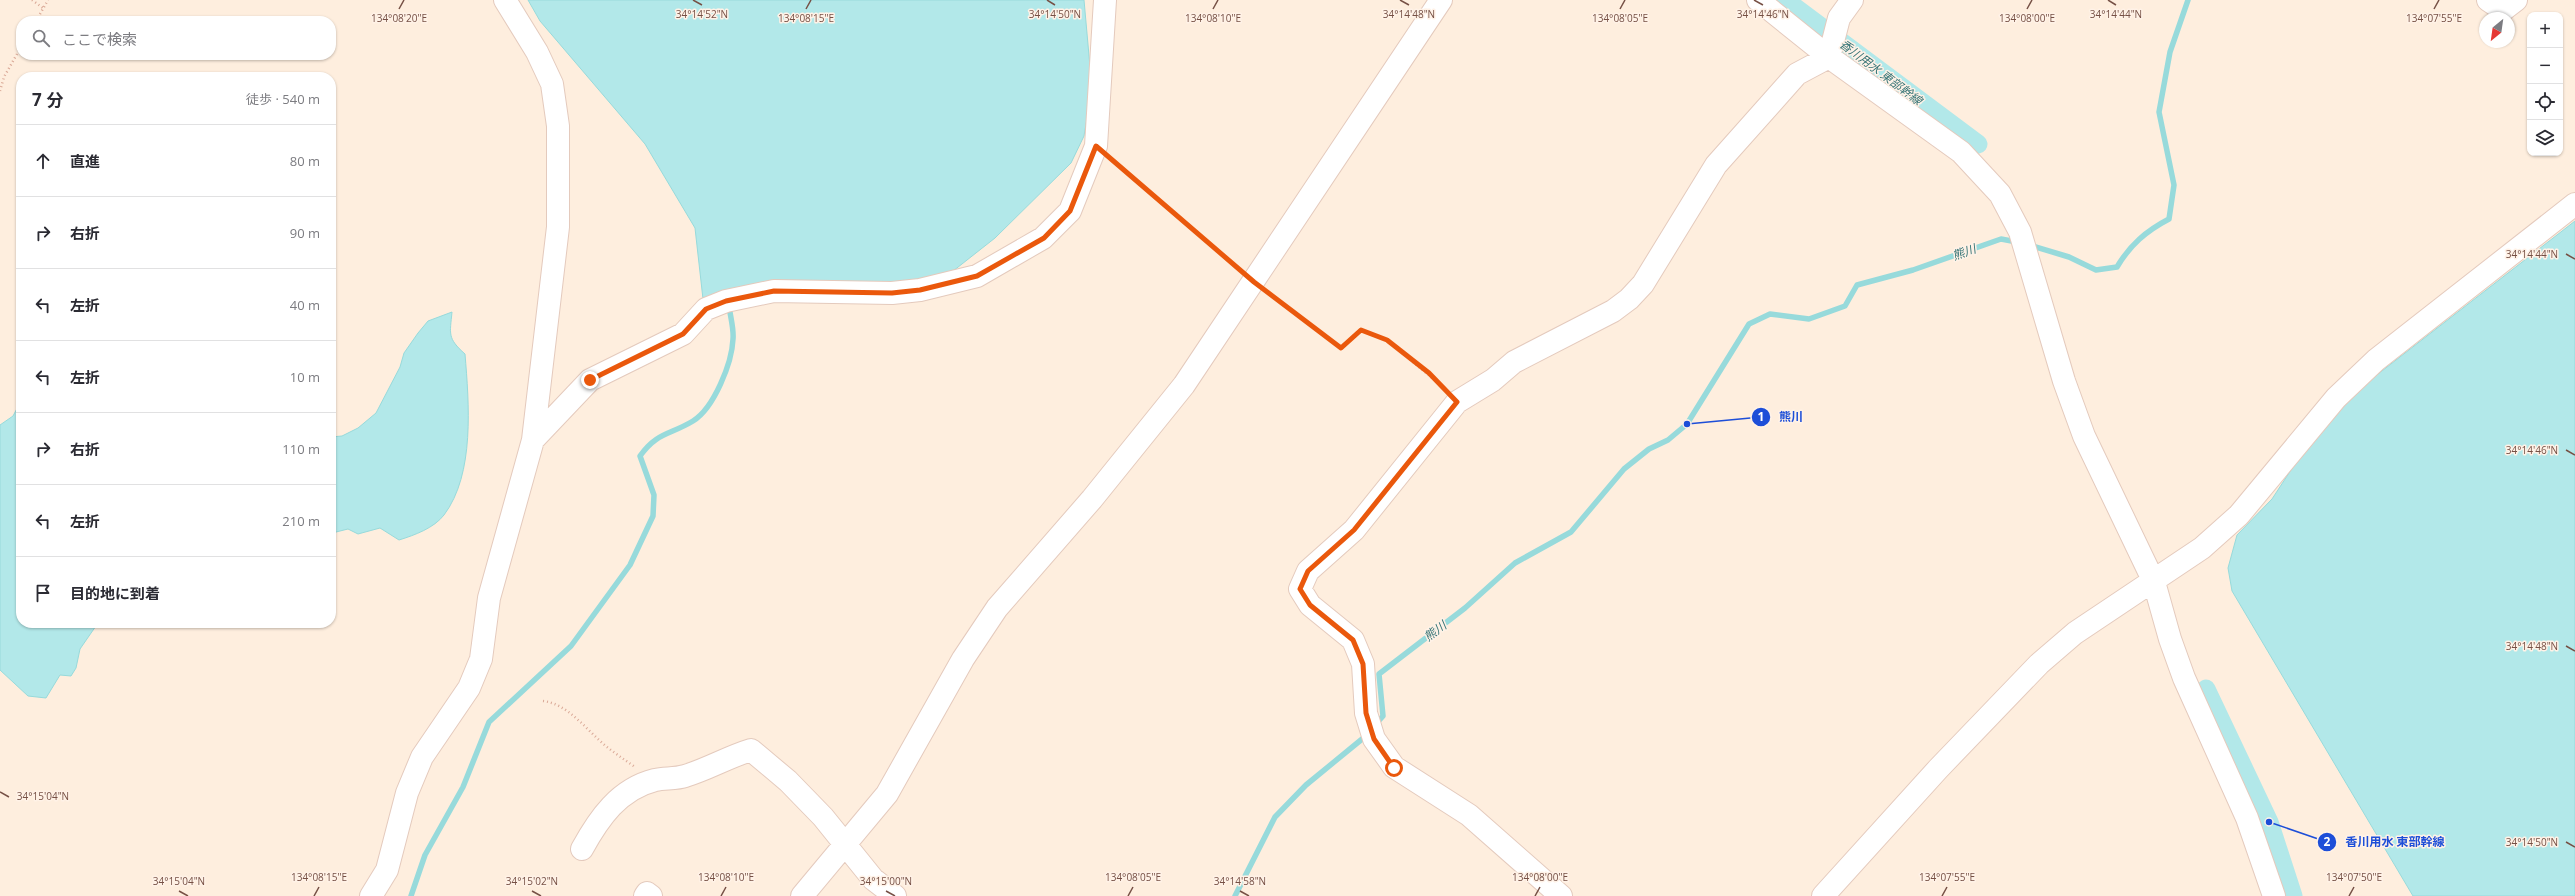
<!DOCTYPE html>
<html lang="ja">
<head>
<meta charset="utf-8">
<style>
  :root { --surface:#fff; --page:#f2f2f3; --text:#2b2b33; --muted:#7c7c81; --line:#e1e1e2 }
  body { margin:0; font-family:"Open Sans","Noto Sans JP",sans-serif; background:var(--page); color:var(--text) }
  .controls { position:absolute; right:12px; top:12px; display:grid; overflow:hidden; border-radius:8px; box-shadow:0 1px 3px #0004 }
  .controls button { width:36px; height:36px; display:grid; place-items:center; padding:0; border:0; border-bottom:1px solid var(--line); background:var(--surface); color:var(--text); font:20px sans-serif }
  .compass { position:absolute; left:2479px; top:12px; width:36px; height:36px; border-radius:50%; background:var(--surface); box-shadow:0 1px 3px #0004; rotate:209deg }
  .stop { position:absolute; width:12px; height:12px; margin:-9px; border:3px solid #ea580c; border-radius:50%; background:#fff }
  .stop.end { background:#ea580c; border-color:#fff; box-shadow:0 1px 4px #0008 }
  .list { margin:0; padding:0; list-style:none }
  h2 { display:flex; justify-content:space-between; align-items:center; height:52px; margin:0; padding:0 16px; font-size:17px }
  h2 small { font-size:13px; font-weight:400; color:var(--muted) }
  .list li { display:grid; grid-template-columns:26px 1fr auto; gap:12px; align-items:center; box-sizing:border-box; height:72px; padding:0 16px; border-top:1px solid var(--line) }
  .list b { display:block; font-size:15px; white-space:nowrap }
  .list em { font-size:13px; font-style:normal; color:var(--muted) }
  .icon { flex:none; width:22px; height:22px; fill:none; stroke:currentColor; stroke-width:2; stroke-linecap:round; stroke-linejoin:round }
  .map { position:relative; flex:none; width:2575px; height:896px; overflow:hidden }
  .search { position:absolute; background:var(--surface); box-shadow:0 1px 3px #0004; left:16px; top:16px; width:320px; height:44px; display:flex; align-items:center; gap:10px; box-sizing:border-box; padding:0 14px; border-radius:16px; color:var(--muted); font-size:15px }
  .panel { position:absolute; background:var(--surface); box-shadow:0 1px 3px #0004; left:16px; top:72px; width:320px; height:556px; border-radius:16px }
  .map>svg:first-child { display:block }
</style>
</head>
<body>
<div class="map">
<svg width="2575" height="896" viewBox="0 0 2575 896">
  <rect width="100%" height="100%" fill="#feeede"/>
  <!-- water -->
  <path fill="#b2e8e9" stroke="#97dadb" d="M528,0H1084L1092,89L1084,136L1071,163L995,238L948,275L904,287L704,308L695,228L645,144L540,21Z
    M2575,221V896H2413L2232,591L2228,568L2237,535L2272,499L2308,444L2360,388Z
    M452,312C450,334 447,338 465,354C469,403 475,474 444,515C434,528 415,535 399,540L380,528L358,534L348,529L336,532L331,538V437L342,436L358,428L376,413L400,367L404,353L418,333L428,321Z
    M21,401V623H98L80,649L76,668L71,676L60,675L46,698L28,696L0,670V425L13,416Z"/>
  <g fill="none" stroke-linecap="round" stroke-linejoin="round">
    <!-- stream -->
    <path stroke="#97dadb" stroke-width="5.5" d="M2029,245L2069,257L2096,270L2117,267C2130,245 2146,231 2169,219L2174,185L2159,112L2170,52L2188,0
      M1375,725L1383,716L1379,674L1465,608L1515,563L1571,532L1624,469L1649,449L1668,440L1687,424L1749,324L1770,314L1809,319L1845,306L1857,285L1913,270L2001,239L2017,242
      M411,896L425,855L463,787L489,722L571,646L630,565L653,516L654,495L640,456C657,432 670,435 693,421C714,408 732,363 733,339C734,328 730,316 729,305
      M1235,896L1275,817L1306,785L1367,735"/>
    <!-- canal -->
    <path stroke="#b2e8e9" stroke-width="19" d="M1785,0L1978,144
      M2206,689L2269,822L2293,896"/>
    <defs>
      <path id="street" d="M1758,0L1829,57L1961,152L2000,194L2020,232L2064,381L2084,436L2154,582L2170,639L2184,678L2247,818L2274,896
        M2488,0L2503,10L2516,0
        M533,440L590,380L683,334L706,309L726,301L774,291L892,293L920,290L977,276L1043,238L1070,211L1096,146L1105,0
        M582,849C599,818 619,789 655,780C665,778 676,779 685,776C708,769 728,757 751,750L788,781L823,817L873,879L895,896
        M371,896L387,870L407,793L422,757L469,688L481,659L489,598L533,440L558,227V126L552,84L537,52L505,0
        M645,896L647,893L651,896
        M802,896L887,794L963,659L997,608L1092,499L1184,385L1441,0
        M1561,896L1469,815L1394,767L1374,739L1366,713L1363,664L1353,640L1310,605L1300,589L1308,571L1354,530L1457,402L1493,380L1514,362L1613,311L1629,299L1643,284L1716,165L1797,74L1829,57L1839,18L1852,0
        M1823,896L1938,769L2039,664L2075,633L2202,548L2239,515L2336,398L2376,360L2575,204"/>
    </defs>
    <!-- street casing -->
    <use href="#street" stroke="#e4cabd" stroke-width="24"/>
    <!-- path -->
    <path stroke="#daa997" stroke-width="2.5" stroke-dasharray="1 3" stroke-linecap="butt" d="M32,0L43,8
      M36,21L48,0
      M0,91L4,77L21,47
      M1111,159L1238,268
      M1268,293L1341,348L1361,330L1387,340L1444,388
      M543,701C569,704 587,731 607,747C616,754 625,760 635,767"/>
    <!-- street -->
    <use href="#street" stroke="#fff" stroke-width="22"/>
  </g>
  <g fill="none" stroke-linecap="round" stroke-linejoin="round">
    <!-- route -->
    <path stroke="#ea580c" stroke-width="5" d="M590,380L683,334L706,309L726,301L774,291L892,293L920,290L977,276L1044,238L1070,211L1096,146L1254,282L1341,348L1361,330L1387,340L1429,373L1457,402L1354,530L1308,571L1300,589L1310,605L1353,640L1363,664L1366,713L1374,739L1394,768"/>
  </g>
  <!-- ticks -->
  <path fill="none" stroke="#765045" stroke-width="1.5" d="M693,0L702,5M1047,0L1055,5M1400,0L1409,5M1754,0L1763,5M2108,0L2116,5M399,9L404,0M806,9L811,0M1213,9L1218,0M1620,9L1625,0M2027,9L2032,0M2434,9L2439,0M2566,254L2575,259M2566,450L2575,455M2566,646L2575,651M0,792L9,797M2566,842L2575,847M179,891L188,896M532,891L541,896M886,891L895,896M1240,891L1249,896M314,896L319,887M721,896L726,887M1128,896L1133,887M1535,896L1540,887M1942,896L1947,887M2349,896L2354,887"/>
  <g text-anchor="middle" dominant-baseline="central" stroke-width="3" stroke-linejoin="round" paint-order="stroke">
    <!-- water labels -->
    <g font-size="12" font-style="italic" fill="#357476" stroke="#fff2e7">
      <text transform="translate(1881 72) rotate(37)">香川用水 東部幹線</text>
      <text transform="translate(1964 252) rotate(-20)">熊川</text>
      <text transform="translate(1435 631) rotate(-37)">熊川</text>
    </g>
  </g>
  <g font-size="10" text-anchor="middle" fill="#765045" stroke="#fff2e7" stroke-width="3" stroke-linejoin="round" paint-order="stroke">
    <text x="1055" y="18">34°14'50"N</text>
    <text x="1409" y="18">34°14'48"N</text>
    <text x="702" y="18">34°14'52"N</text>
    <text x="1763" y="18">34°14'46"N</text>
    <text x="2116" y="18">34°14'44"N</text>
    <text x="399" y="22">134°08'20"E</text>
    <text x="806" y="22">134°08'15"E</text>
    <text x="1213" y="22">134°08'10"E</text>
    <text x="1620" y="22">134°08'05"E</text>
    <text x="2027" y="22">134°08'00"E</text>
    <text x="2434" y="22">134°07'55"E</text>
    <text x="2532" y="258">34°14'44"N</text>
    <text x="2532" y="454">34°14'46"N</text>
    <text x="2532" y="650">34°14'48"N</text>
    <text x="43" y="800">34°15'04"N</text>
    <text x="2532" y="846">34°14'50"N</text>
    <text x="319" y="881">134°08'15"E</text>
    <text x="726" y="881">134°08'10"E</text>
    <text x="1133" y="881">134°08'05"E</text>
    <text x="1540" y="881">134°08'00"E</text>
    <text x="1947" y="881">134°07'55"E</text>
    <text x="2354" y="881">134°07'50"E</text>
    <text x="179" y="885">34°15'04"N</text>
    <text x="532" y="885">34°15'02"N</text>
    <text x="886" y="885">34°15'00"N</text>
    <text x="1240" y="885">34°14'58"N</text>
  </g>
  <!-- callouts -->
  <path fill="none" stroke="#1d4ed8" stroke-width="1.5" d="M1687 424L1761 417M2269 822L2327 842"/>
  <g fill="#1d4ed8" stroke="#fff2e7" stroke-width="1.5">
    <circle cx="1687" cy="424" r="4"/>
    <circle cx="2269" cy="822" r="4"/>
    <circle cx="1761" cy="417" r="10"/>
    <circle cx="2327" cy="842" r="10"/>
  </g>
  <g font-size="12" text-anchor="middle" font-weight="bold" fill="#fff">
    <text x="1761" y="421">1</text>
    <text x="2327" y="846">2</text>
  </g>
  <g font-size="12" text-anchor="middle" font-weight="bold" fill="#1d4ed8" stroke="#fff2e7" stroke-width="3" stroke-linejoin="round" paint-order="stroke">
    <text x="1791" y="421">熊川</text>
    <text x="2395" y="846">香川用水 東部幹線</text>
  </g>
</svg>
<div class="controls">
<button>+</button>
<button>−</button>
<button><svg class="icon" aria-label="locate" viewBox="0 0 24 24"><circle cx="12" cy="12" r="6"/><path d="M12 2v4M12 18v4M2 12h4M18 12h4"/></svg></button>
<button><svg class="icon" aria-label="layers" viewBox="0 0 24 24"><path d="M12 4l9 5-9 5-9-5zM3 14l9 5 9-5"/></svg></button>
</div>
<svg class="compass" viewBox="-18 -18 36 36"><path d="M0-13l5 13h-10z" fill="#e53935"/><path d="M0 13l5-13h-10z" fill="#7c7c81"/></svg>
<div class="stop" style="left:1394px;top:768px"></div>
<div class="stop end" style="left:590px;top:380px"></div>
<div class="search"><svg class="icon" aria-label="search" viewBox="0 0 24 24"><circle cx="10" cy="10" r="6"/><path d="M15 15l6 6"/></svg>ここで検索</div>
<section class="panel">
<h2>7 分<small>徒歩 · 540 m</small></h2>
<ul class="list">
<li><svg class="icon" aria-label="ahead" viewBox="0 0 24 24"><path d="M12 20V5M6 11l6-6 6 6"/></svg><div><b>直進</b></div><em>80 m</em></li>
<li><svg class="icon" aria-label="right" viewBox="0 0 24 24"><path d="M7 20v-9h11M14 6l5 5-5 5"/></svg><div><b>右折</b></div><em>90 m</em></li>
<li><svg class="icon" aria-label="left" viewBox="0 0 24 24"><path d="M17 20v-9H6M10 6l-5 5 5 5"/></svg><div><b>左折</b></div><em>40 m</em></li>
<li><svg class="icon" aria-label="left" viewBox="0 0 24 24"><path d="M17 20v-9H6M10 6l-5 5 5 5"/></svg><div><b>左折</b></div><em>10 m</em></li>
<li><svg class="icon" aria-label="right" viewBox="0 0 24 24"><path d="M7 20v-9h11M14 6l5 5-5 5"/></svg><div><b>右折</b></div><em>110 m</em></li>
<li><svg class="icon" aria-label="left" viewBox="0 0 24 24"><path d="M17 20v-9H6M10 6l-5 5 5 5"/></svg><div><b>左折</b></div><em>210 m</em></li>
<li><svg class="icon" aria-label="arrive" viewBox="0 0 24 24"><path d="M6 21V4h12l-3 4 3 4H6"/></svg><div><b>目的地に到着</b></div></li>
</ul>
</section>
</div>
</body>
</html>
